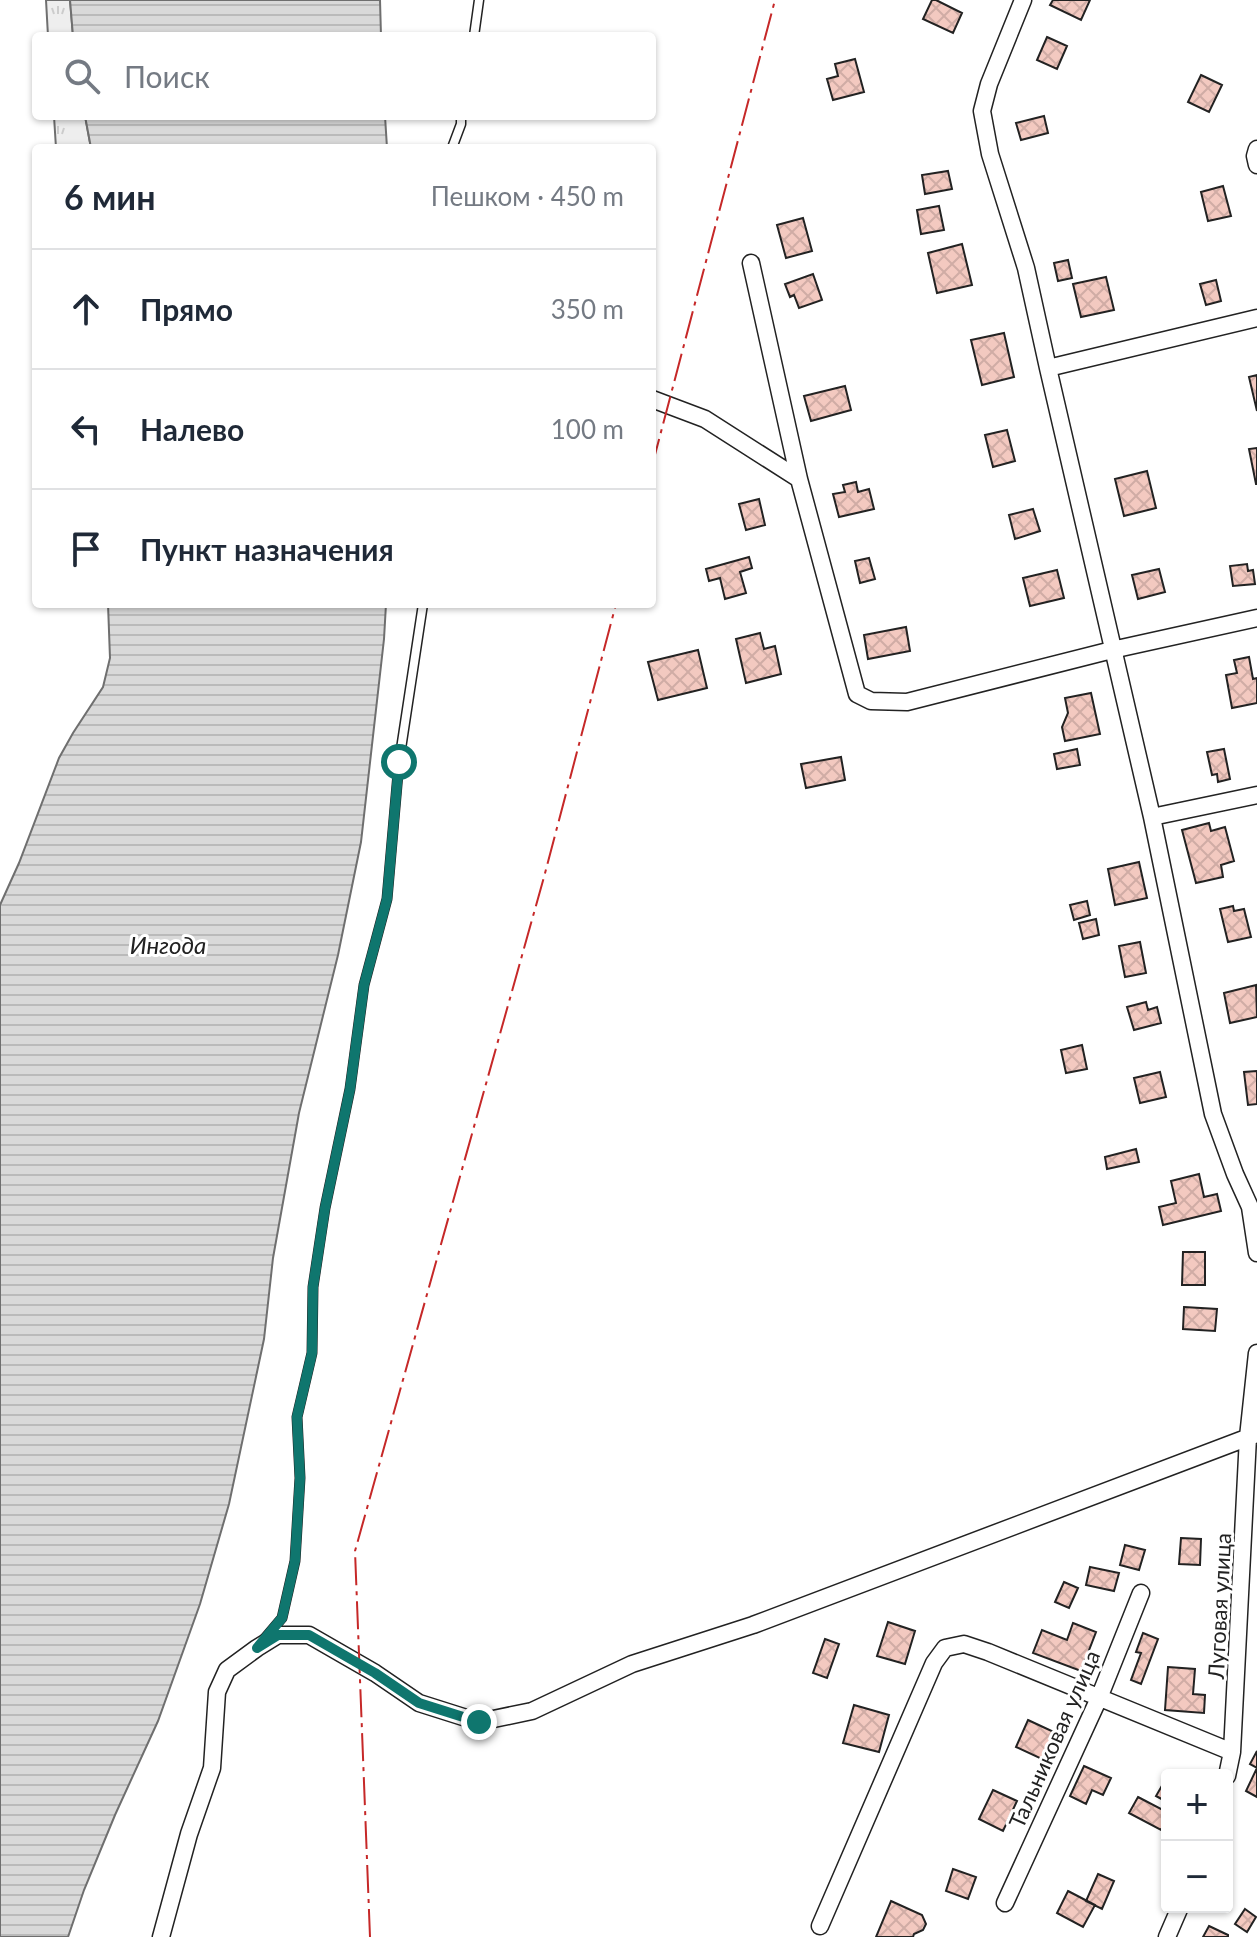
<!DOCTYPE html>
<html lang="ru">
<head>
<meta charset="utf-8">
<style>
  :root { --surface:#fff; --page:#f2f2f3; --text:#1f2937; --muted:#747a83; --line:#e0e1e3 }
  body { margin:0; font-family:Lato,sans-serif; background:var(--page); color:var(--text) }
  .controls { position:absolute; right:24px; bottom:24px; display:grid; overflow:hidden; border-radius:8px; box-shadow:0 2px 6px #0004 }
  .controls button { width:72px; height:72px; display:grid; place-items:center; padding:0; border:0; border-bottom:2px solid var(--line); background:var(--surface); color:var(--text); font:40px sans-serif }
  .stop { position:absolute; width:24px; height:24px; margin:-18px; border:6px solid #0f766e; border-radius:50%; background:#fff }
  .stop.end { background:#0f766e; border-color:#fff; box-shadow:0 2px 8px #0008 }
  .list { margin:0; padding:0; list-style:none }
  h2 { display:flex; justify-content:space-between; align-items:center; height:104px; margin:0; padding:0 32px; font-size:34px }
  h2 small { font-size:26px; font-weight:400; color:var(--muted) }
  .list li { display:grid; grid-template-columns:52px 1fr auto; gap:24px; align-items:center; box-sizing:border-box; height:120px; padding:0 32px; border-top:2px solid var(--line) }
  .list b { display:block; font-size:30px; white-space:nowrap }
  .list em { font-size:26px; font-style:normal; color:var(--muted) }
  .icon { flex:none; width:44px; height:44px; fill:none; stroke:currentColor; stroke-width:2; stroke-linecap:round; stroke-linejoin:round }
  .map { position:relative; flex:none; width:1257px; height:1937px; overflow:hidden }
  .search { position:absolute; background:var(--surface); box-shadow:0 2px 6px #0004; left:32px; top:32px; width:624px; height:88px; display:flex; align-items:center; gap:20px; box-sizing:border-box; padding:0 28px; border-radius:8px; color:var(--muted); font-size:30px }
  .panel { position:absolute; background:var(--surface); box-shadow:0 2px 6px #0004; left:32px; top:144px; width:624px; height:464px; border-radius:8px }
  .map>svg:first-child { display:block }
</style>
</head>
<body>
<div class="map">
<svg width="1257" height="1937" viewBox="0 0 1257 1937">
  <defs>
    <pattern id="grass-tufts" width="24" height="20" patternUnits="userSpaceOnUse" patternTransform="scale(2)"><rect width="24" height="20" fill="#eee"/><path d="M3 7l-1-3M5 7V3M7 7l1-3M15 17l-1-3M17 17v-4M19 17l1-3" fill="none" stroke="#ccc"/></pattern>
    <pattern id="water-rules" width="6" height="5" patternUnits="userSpaceOnUse" patternTransform="scale(2)"><rect width="6" height="5" fill="#d9d9d9"/><path d="M0 2.5h6" fill="none" stroke="#bababa"/></pattern>
    <pattern id="building-cross-hatch" width="8" height="8" patternUnits="userSpaceOnUse" patternTransform="scale(2)"><rect width="8" height="8" fill="#f3c9c0"/><path d="M0 0l8 8M0 8l8-8" fill="none" stroke="#d0aca5"/></pattern>
  </defs>
  <rect width="100%" height="100%" fill="#fff"/>
  <!-- grass -->
  <path fill="url(#grass-tufts)" stroke="#6f6f6f" stroke-width="2" d="M46,0H70L73,36H48Z
    M54,116H85L91,148H56Z"/>
  <!-- water -->
  <path fill="url(#water-rules)" stroke="#6f6f6f" stroke-width="2" d="M70,0H380L381,36H73Z
    M85,116H385L387,148H91Z
    M108,604H386L384,639L361,842L338,955L299,1113L273,1258L264,1339L229,1504L200,1604L158,1721L115,1815L84,1890L68,1937H0V905L19,863L59,758L73,733L103,687L110,658Z"/>
  <!-- building -->
  <path fill="url(#building-cross-hatch)" stroke="#222" stroke-width="2" d="M932,0H936L962,13L953,33L923,19Z
    M1053,0H1090L1081,20L1050,5Z
    M1047,37L1067,46L1057,69L1037,60Z
    M855,59L864,92L833,100L827,79L838,76L835,64Z
    M1201,75L1222,85L1209,112L1188,102Z
    M1044,116L1048,133L1021,140L1016,123Z
    M948,171L952,189L925,194L922,175Z
    M1223,186L1231,216L1208,221L1201,192Z
    M939,206L944,230L921,234L917,210Z
    M803,218L812,251L786,258L777,225Z
    M962,244L972,285L937,293L928,253Z
    M1068,260L1072,278L1058,281L1054,263Z
    M813,274L822,300L799,308L794,295L790,297L785,284Z
    M1106,277L1114,310L1081,317L1073,284Z
    M1216,280L1221,301L1206,305L1200,284Z
    M1004,333L1014,377L982,385L971,340Z
    M1257,375V411L1249,377Z
    M845,386L851,410L811,421L804,396Z
    M1007,430L1015,461L993,467L985,435Z
    M1257,448V484H1256L1249,449Z
    M1147,471L1156,508L1124,516L1115,479Z
    M856,482L858,492L869,489L874,509L839,517L833,494L845,492L843,485Z
    M759,499L765,525L746,530L739,504Z
    M1033,509L1040,531L1015,539L1009,515Z
    M749,557L752,568L740,572L746,593L725,599L720,578L709,581L706,569Z
    M869,558L875,579L860,583L855,561Z
    M1247,564L1248,571L1253,570L1255,584L1233,586L1230,566Z
    M1159,569L1165,592L1138,599L1132,575Z
    M1057,570L1064,598L1030,606L1023,578Z
    M906,627L910,651L868,659L864,635Z
    M760,633L764,649L775,646L781,674L746,683L736,639Z
    M698,650L707,688L658,700L648,662Z
    M1249,657L1253,679L1257,678V703L1232,708L1226,675L1237,673L1234,660Z
    M1091,693L1100,734L1065,741L1062,727L1068,713L1065,698Z
    M1077,749L1080,765L1057,769L1054,754Z
    M1224,749L1230,779L1218,782L1217,774L1212,775L1207,752Z
    M841,757L845,780L806,788L801,764Z
    M1209,823L1211,831L1225,827L1234,861L1221,865L1223,877L1196,883L1182,830Z
    M1139,862L1147,898L1115,905L1108,869Z
    M1087,901L1090,915L1074,920L1070,905Z
    M1233,906L1234,911L1244,909L1251,937L1228,942L1220,909Z
    M1096,919L1099,935L1083,939L1079,923Z
    M1140,942L1146,973L1125,977L1119,946Z
    M1256,985L1257,1017L1230,1023L1224,993Z
    M1146,1002L1148,1010L1157,1007L1161,1023L1134,1030L1127,1007Z
    M1082,1045L1087,1069L1066,1073L1061,1050Z
    M1257,1071V1104L1248,1105L1244,1072Z
    M1160,1072L1166,1097L1140,1103L1134,1078Z
    M1136,1149L1139,1162L1107,1169L1105,1157Z
    M1199,1174L1204,1197L1217,1194L1221,1211L1163,1225L1159,1207L1176,1203L1171,1181Z
    M1183,1252H1205V1285H1182Z
    M1184,1307L1217,1309L1215,1331L1183,1329Z
    M1181,1538L1201,1539L1200,1565L1179,1564Z
    M1125,1545L1145,1550L1139,1570L1120,1565Z
    M1090,1567L1119,1573L1114,1591L1086,1585Z
    M1064,1582L1078,1588L1069,1608L1055,1602Z
    M888,1622L915,1631L905,1664L877,1656Z
    M1073,1623L1096,1632L1081,1671L1033,1653L1042,1630L1067,1640Z
    M1143,1633L1158,1639L1141,1684L1131,1680L1141,1653L1136,1652Z
    M825,1639L839,1644L827,1678L813,1673Z
    M1168,1667L1195,1669L1193,1694L1205,1695L1204,1713L1165,1710Z
    M854,1705L889,1715L879,1752L843,1743Z
    M1028,1720L1056,1733L1044,1760L1016,1747Z
    M1257,1751V1797L1246,1791L1257,1768L1250,1764Z
    M1084,1766L1111,1778L1103,1795L1092,1790L1086,1804L1070,1796Z
    M1167,1777V1802L1156,1796Z
    M993,1790L1017,1801L1003,1831L979,1819Z
    M1138,1797L1167,1812V1819L1161,1830L1129,1813Z
    M953,1869L976,1877L968,1899L946,1891Z
    M1098,1874L1114,1881L1102,1909L1086,1901Z
    M1068,1891L1095,1905L1083,1927L1057,1913Z
    M891,1901L922,1915L926,1924L923,1930L914,1934L913,1937H876Z
    M1245,1909L1256,1917L1247,1932L1235,1924Z
    M1209,1926L1228,1935V1937H1203Z"/>
  <g fill="none" stroke-linecap="round" stroke-linejoin="round">
    <defs>
      <path id="lane" d="M474,36L479,0
        M452,148L461,124V116
        M265,1638L282,1618L295,1561L300,1478L297,1417L312,1353L313,1287L325,1208L350,1089L364,985L387,899L399,762L423,604"/>
      <path id="street" d="M1023,0L989,84L982,111L990,154L1026,268L1048,368L1152,817L1213,1114L1235,1174L1250,1207L1257,1253
        M1257,149L1255,156L1257,165
        M751,263L799,479L857,694L871,701L907,702L1112,650L1257,618
        M1048,368L1257,318
        M652,399L705,419L799,479
        M1152,817L1257,795
        M1227,1776L1232,1752L1248,1437L1257,1353
        M1005,1903L1099,1698L1141,1593
        M820,1926L934,1663L945,1648L964,1644L988,1652L1232,1752
        M161,1937L189,1834L212,1768L217,1692L227,1670L257,1648L278,1635H309L375,1673L419,1703L479,1722L532,1711L632,1664L753,1625L1257,1434
        M1167,1937L1180,1907"/>
    </defs>
    <!-- lane casing -->
    <use href="#lane" stroke="#222" stroke-width="11"/>
    <!-- street casing -->
    <use href="#street" stroke="#222" stroke-width="19"/>
    <!-- lane -->
    <use href="#lane" stroke="#fff" stroke-width="8"/>
    <!-- street -->
    <use href="#street" stroke="#fff" stroke-width="16"/>
    <!-- power -->
    <path stroke="#c62828" stroke-width="2" stroke-dasharray="28 6 4 6" stroke-linecap="butt" d="M652,466L775,0
      M370,1937L355,1551L544,877L616,604"/>
  </g>
  <g fill="none" stroke-linecap="round" stroke-linejoin="round">
    <!-- route -->
    <path stroke="#0f766e" stroke-width="10" d="M399,762L387,899L364,985L350,1089L325,1208L313,1287L312,1353L297,1417L300,1478L295,1561L282,1618L257,1648L278,1635H309L375,1673L419,1703L479,1722"/>
  </g>
  <g text-anchor="middle" dominant-baseline="central" stroke-width="6" stroke-linejoin="round" paint-order="stroke">
    <!-- street labels -->
    <g font-size="22" fill="#222" stroke="#fff">
      <text transform="translate(1219 1606) rotate(-87)">Луговая улица</text>
      <text transform="translate(1054 1739) rotate(-66)">Тальниковая улица</text>
    </g>
    <!-- water labels -->
    <g font-size="24" font-style="italic" fill="#222" stroke="#fff">
      <text x="168" y="944">Ингода</text>
    </g>
  </g>
</svg>
<div class="controls">
<button>+</button>
<button>−</button>
</div>
<div class="stop" style="left:399px;top:762px"></div>
<div class="stop end" style="left:479px;top:1722px"></div>
<div class="search"><svg class="icon" aria-label="search" viewBox="0 0 24 24"><circle cx="10" cy="10" r="6"/><path d="M15 15l6 6"/></svg>Поиск</div>
<section class="panel">
<h2>6 мин<small>Пешком · 450 m</small></h2>
<ul class="list">
<li><svg class="icon" aria-label="ahead" viewBox="0 0 24 24"><path d="M12 20V5M6 11l6-6 6 6"/></svg><div><b>Прямо</b></div><em>350 m</em></li>
<li><svg class="icon" aria-label="left" viewBox="0 0 24 24"><path d="M17 20v-9H6M10 6l-5 5 5 5"/></svg><div><b>Налево</b></div><em>100 m</em></li>
<li><svg class="icon" aria-label="arrive" viewBox="0 0 24 24"><path d="M6 21V4h12l-3 4 3 4H6"/></svg><div><b>Пункт назначения</b></div></li>
</ul>
</section>
</div>
</body>
</html>
